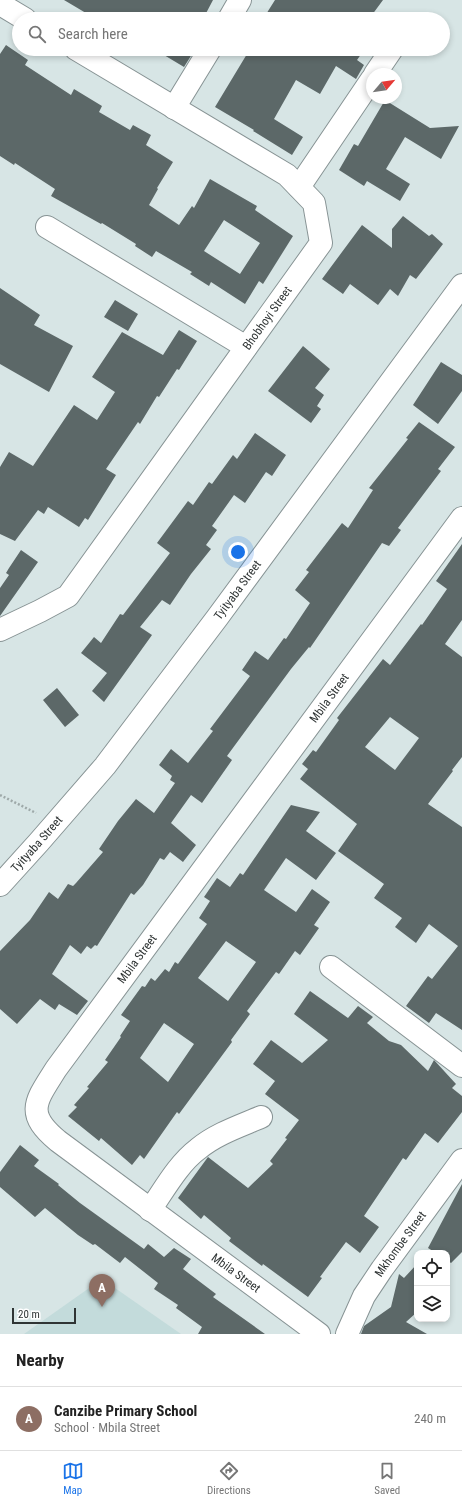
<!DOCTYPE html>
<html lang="en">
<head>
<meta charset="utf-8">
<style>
  :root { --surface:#fff; --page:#f2f2f2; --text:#222; --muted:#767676; --line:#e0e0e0; --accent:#1a73e8 }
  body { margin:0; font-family:"Roboto Condensed",sans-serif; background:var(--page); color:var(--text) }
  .controls { position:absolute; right:12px; bottom:12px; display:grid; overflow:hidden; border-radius:8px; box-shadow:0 2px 6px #0003 }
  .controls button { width:36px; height:36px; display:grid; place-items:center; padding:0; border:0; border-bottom:1px solid var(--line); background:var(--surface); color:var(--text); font:20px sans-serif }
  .compass { position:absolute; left:366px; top:68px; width:36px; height:36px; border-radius:50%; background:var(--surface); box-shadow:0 2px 6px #0003; rotate:61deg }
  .scale { position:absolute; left:12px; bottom:10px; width:64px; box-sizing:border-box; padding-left:4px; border:2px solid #2f3434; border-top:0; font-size:11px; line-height:14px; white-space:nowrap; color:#2f3434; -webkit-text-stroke:3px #fff; paint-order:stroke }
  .you { position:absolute; left:238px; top:552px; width:14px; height:14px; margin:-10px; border:3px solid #fff; border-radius:50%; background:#1a73e8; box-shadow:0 0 0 6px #1a73e833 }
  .badge { display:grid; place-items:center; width:26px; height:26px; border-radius:50%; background:var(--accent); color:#fff; font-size:13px; font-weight:700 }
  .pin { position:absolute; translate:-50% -33px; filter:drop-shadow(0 1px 2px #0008) }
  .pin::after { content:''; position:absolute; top:21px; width:14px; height:12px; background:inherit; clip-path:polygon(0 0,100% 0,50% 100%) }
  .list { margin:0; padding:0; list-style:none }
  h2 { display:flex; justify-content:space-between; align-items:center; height:52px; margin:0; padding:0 16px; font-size:17px }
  h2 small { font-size:13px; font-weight:400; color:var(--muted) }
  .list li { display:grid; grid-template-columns:26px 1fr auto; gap:12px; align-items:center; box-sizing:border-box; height:64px; padding:0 16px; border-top:1px solid var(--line) }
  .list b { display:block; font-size:15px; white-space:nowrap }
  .list p { margin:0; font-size:13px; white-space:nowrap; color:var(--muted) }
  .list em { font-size:13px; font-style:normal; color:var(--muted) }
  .icon { flex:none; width:22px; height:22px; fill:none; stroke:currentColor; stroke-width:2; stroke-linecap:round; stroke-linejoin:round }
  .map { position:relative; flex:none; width:462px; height:1334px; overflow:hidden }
  .search { position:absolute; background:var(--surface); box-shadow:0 2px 6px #0003; left:12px; right:12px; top:12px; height:44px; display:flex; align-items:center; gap:10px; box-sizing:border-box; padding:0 14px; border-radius:22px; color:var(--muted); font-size:15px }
  .sheet { height:116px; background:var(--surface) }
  nav { display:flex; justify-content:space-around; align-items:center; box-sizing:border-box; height:56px; border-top:1px solid var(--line); background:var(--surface); font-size:11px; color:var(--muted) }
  nav a { display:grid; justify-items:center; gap:2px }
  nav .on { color:var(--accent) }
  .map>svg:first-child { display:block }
</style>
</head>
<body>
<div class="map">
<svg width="462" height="1334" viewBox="0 0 462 1334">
  <rect width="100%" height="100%" fill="#d7e5e5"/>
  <!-- built -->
  <path fill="#c3dbdb" d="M102,1279L181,1334H24Z"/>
  <!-- building -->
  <path fill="#5c6868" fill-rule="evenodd" d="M64,0H213L203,19H96Z
    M275,0H383L369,19H263Z
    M6,45L28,60L25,65L71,95L74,89L102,106L99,112L130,130L133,125L151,135L146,145L173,162L157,188L158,189L149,205L179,225L192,206L194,208L210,179L257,206L255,210L293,236L263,284L259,281L245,304L211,282L209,286L190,274L192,272L156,251L152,257L135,246L136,244L102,223L101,224L51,196L55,189L15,163L14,165L0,156V54ZM224,220L260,243L240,274L204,251Z
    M154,49H192L194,51L184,67Z
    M250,49H362L364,50L357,60L364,65L356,79L336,66L320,94L296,80L274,119L303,137L292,155L253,131L254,130L215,107Z
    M385,100L430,128L459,126L441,159L405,137L386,169L410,184L400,201L367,181L364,186L339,170L354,144L358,146Z
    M403,216L429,236L432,234L443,244L416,279L410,275L398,296L390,289L378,305L350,284L343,294L322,279L362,225L392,248V229Z
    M0,288L40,315L34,325L73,346L49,392L0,364Z
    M115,300L138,314L128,331L104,317Z
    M179,330L197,341L179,370L177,369L159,397L157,396L140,424L138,422L106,469L116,475L88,520L85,518L79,527L48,507L44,514L38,510L15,541L0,534V467L9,452L33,466L74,405L97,420L115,392L92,377L122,332L163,355Z
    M303,346L330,369L315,388L324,395L317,406L321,409L311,423L268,391Z
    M441,362L462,375V391L438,424L413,405Z
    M419,422L455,447L438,469L441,471L398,528L401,530L389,546L382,543L310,648L309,647L291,669L227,756L232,760L202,803L191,795L171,823L196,845L183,862L170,852L164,860L160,858L143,885L134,895L131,893L97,946L95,945L91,949L87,946L81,954L70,945L52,974L88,1001L77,1015L59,1004L55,1010L40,999L17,1024L0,1009V951L30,920L49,892L58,899L68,884L73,886L76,883L103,852L99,849L118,821L136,799L154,813L175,783L170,780L172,776L159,765L171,749L188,763L213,731L210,729L250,676L242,670L255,651L268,660L284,638L286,639L310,603L295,590L309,572L306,570L342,523L348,528L373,490L369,488L408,439L406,438Z
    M255,433L286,455L272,476L266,472L245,503L234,495L212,526L217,530L206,545L211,549L191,574L170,605L162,600L140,627L152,635L104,702L92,691L107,673L81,653L94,637L101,643L120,614L123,615L170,553L157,543L188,501L193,505L209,482L212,484L233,455L237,459Z
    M462,544V620L445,644L462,657V757L452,770L453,771L428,804L462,827V1030L436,1013L429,1023L406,1006L428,976L432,979L458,946L429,924L416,943L395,927L402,918L374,898L384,884L338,851L357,824L300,779L308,769L302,764L313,750L316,752L339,720L337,718L383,659L390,665L421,624L422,625L447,589L436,581ZM390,717L419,738L395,770L365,747Z
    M21,550L38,562L0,616V588L9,575L6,573L9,568Z
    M57,688L79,715L65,727L43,700Z
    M291,805L320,812L306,831L336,853L316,880L286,858L264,890L296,912L312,889L330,902L314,925L319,928L300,955L295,951L279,974L276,972L247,1011L250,1014L231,1040L232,1042L179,1114L177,1112L144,1159L140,1155L132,1165L101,1138L99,1141L68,1116L77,1107L74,1105L89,1088L87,1087L108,1062L105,1060L121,1037L120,1036L130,1021L121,1015L142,986L145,987L151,978L155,981L165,969L169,972L175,962L178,964L207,924L199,918L210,901L204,897L217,878L230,887L240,873L243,875ZM226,941L256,962L228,1001L198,978ZM164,1023L194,1044L168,1082L140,1058Z
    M310,991L348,1018L358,1006L373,1017L367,1023L389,1041L401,1045L428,1071L434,1060L456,1084L452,1088L462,1096V1112L438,1143L425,1133L406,1160L403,1158L364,1216L379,1227L360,1253L346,1242L320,1277L322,1278L308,1297L263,1264L262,1266L229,1241L231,1238L204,1215L201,1219L178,1198L208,1157L248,1188L273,1164L270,1161L287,1139L285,1138L299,1120L265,1094L275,1081L253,1064L271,1040L302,1063L328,1040L294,1014Z
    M20,1145L39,1160L34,1166L59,1184L58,1185L80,1203L144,1249L148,1244L164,1257L174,1248L191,1259L183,1269L216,1294L213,1297L265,1334H198L202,1327L176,1308L178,1305L154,1289L158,1283L125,1257L120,1263L95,1244L93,1245L78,1235L45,1208L35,1217L0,1187V1172Z
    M462,1184V1252L451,1263L447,1260V1253H436L428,1248Z
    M417,1264V1312L406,1322L427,1334H361L364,1326L391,1307L399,1274L404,1278Z"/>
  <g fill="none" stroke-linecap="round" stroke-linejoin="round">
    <defs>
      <g id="minor">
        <path d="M0,4L25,19"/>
        <path d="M229,19L240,0"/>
        <path d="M375,74L392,49"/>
        <path d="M174,108L210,49"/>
        <path d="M299,187L372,79"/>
        <path d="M47,227L246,347"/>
        <path id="s1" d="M0,630L40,611L68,596L321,243L314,203L287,175L76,49"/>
        <path id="s2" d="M0,885L39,842L105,766L217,618L462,285"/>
        <path d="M331,967L462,1066"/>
        <path d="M150,1210C164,1190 178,1164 198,1149C216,1134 240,1126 261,1117"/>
        <path id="s3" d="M319,1334L58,1141C24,1113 36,1101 56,1069L462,518"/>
        <path id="s4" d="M347,1334L364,1296L382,1269L462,1160"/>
      </g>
    </defs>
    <!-- minor casing -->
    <use href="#minor" stroke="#879394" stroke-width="24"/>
    <!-- path -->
    <path stroke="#9ea9a9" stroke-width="2.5" stroke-dasharray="2 2" stroke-linecap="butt" d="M0,795L36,813"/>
    <!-- minor -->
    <use href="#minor" stroke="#fff" stroke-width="22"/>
  </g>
  <g text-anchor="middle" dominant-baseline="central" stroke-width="4" stroke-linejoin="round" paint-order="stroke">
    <!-- street labels -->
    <g font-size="12" fill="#2f3434" stroke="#fff">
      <text stroke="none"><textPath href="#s1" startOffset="418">Bhobhoyi Street</textPath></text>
      <text stroke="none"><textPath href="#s2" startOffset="379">Tyityaba Street</textPath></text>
      <text stroke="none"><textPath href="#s3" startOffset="870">Mbila Street</textPath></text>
      <text stroke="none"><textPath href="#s2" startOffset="55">Tyityaba Street</textPath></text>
      <text stroke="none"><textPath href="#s3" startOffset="546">Mbila Street</textPath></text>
      <text stroke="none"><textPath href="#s4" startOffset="105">Mkhombe Street</textPath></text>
      <text transform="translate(236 1273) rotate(36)">Mbila Street</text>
    </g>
  </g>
</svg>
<div class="controls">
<button><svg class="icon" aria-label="locate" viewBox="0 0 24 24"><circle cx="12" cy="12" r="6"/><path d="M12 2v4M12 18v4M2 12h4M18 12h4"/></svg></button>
<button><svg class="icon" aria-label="layers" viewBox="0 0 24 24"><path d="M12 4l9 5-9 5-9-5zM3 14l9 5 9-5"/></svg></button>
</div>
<svg class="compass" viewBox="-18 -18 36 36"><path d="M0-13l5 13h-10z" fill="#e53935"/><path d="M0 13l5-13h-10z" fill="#767676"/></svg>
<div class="scale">20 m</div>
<div class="you"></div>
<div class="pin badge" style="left:102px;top:1307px;background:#8d6e63">A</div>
<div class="search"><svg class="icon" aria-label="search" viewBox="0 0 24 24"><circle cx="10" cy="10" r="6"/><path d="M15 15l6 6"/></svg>Search here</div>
</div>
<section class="sheet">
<h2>Nearby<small></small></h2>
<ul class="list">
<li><span class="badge" style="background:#8d6e63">A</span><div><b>Canzibe Primary School</b><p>School · Mbila Street</p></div><em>240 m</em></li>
</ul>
</section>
<nav>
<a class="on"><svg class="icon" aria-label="map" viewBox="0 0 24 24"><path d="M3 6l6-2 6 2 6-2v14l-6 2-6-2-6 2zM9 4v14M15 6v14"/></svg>Map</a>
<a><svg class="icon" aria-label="directions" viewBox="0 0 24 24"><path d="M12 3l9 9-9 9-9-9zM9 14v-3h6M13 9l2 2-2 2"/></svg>Directions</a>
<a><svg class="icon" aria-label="saved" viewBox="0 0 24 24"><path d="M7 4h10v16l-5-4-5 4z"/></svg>Saved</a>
</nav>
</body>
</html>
